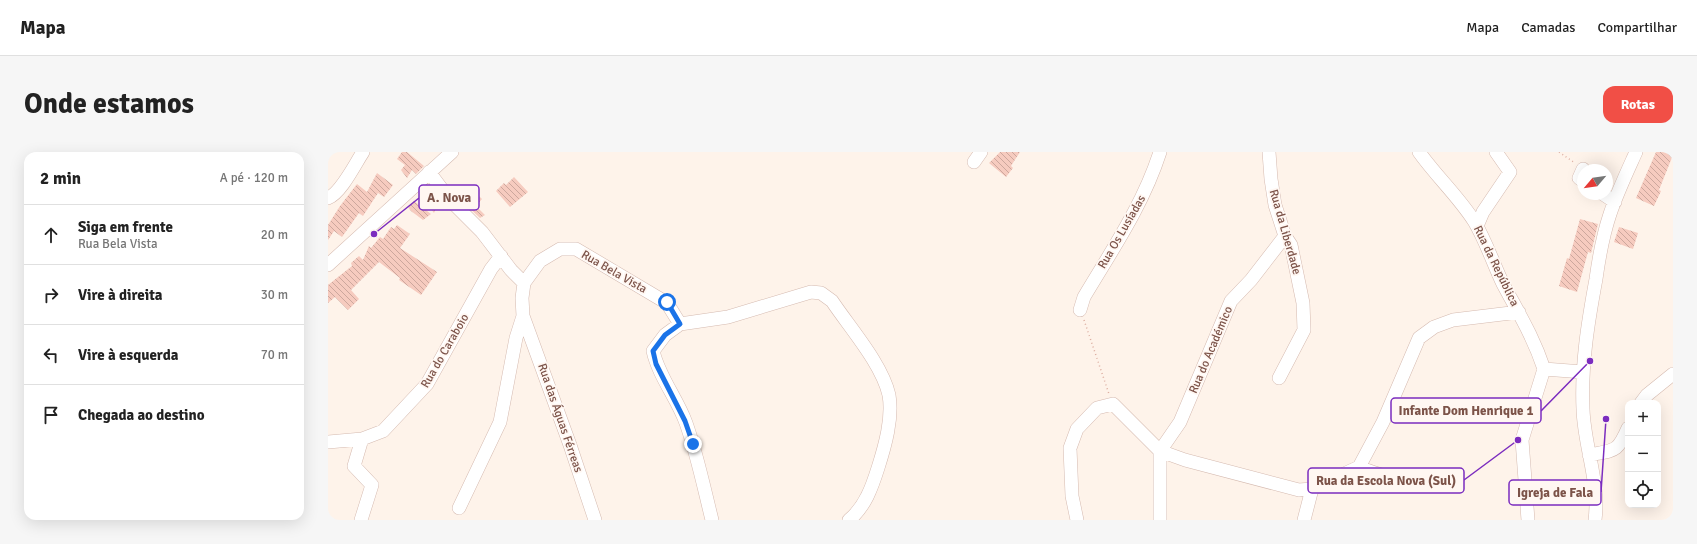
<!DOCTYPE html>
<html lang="pt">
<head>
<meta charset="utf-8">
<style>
  :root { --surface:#fff; --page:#f6f6f6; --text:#222; --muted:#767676; --line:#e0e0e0; --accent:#f14f46 }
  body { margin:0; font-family:Signika,sans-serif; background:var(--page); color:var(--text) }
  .controls { position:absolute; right:12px; bottom:12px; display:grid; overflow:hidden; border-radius:8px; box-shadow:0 4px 16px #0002 }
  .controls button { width:36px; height:36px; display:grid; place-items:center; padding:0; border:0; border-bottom:1px solid var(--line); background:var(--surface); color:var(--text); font:20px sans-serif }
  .compass { position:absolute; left:1249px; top:12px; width:36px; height:36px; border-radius:50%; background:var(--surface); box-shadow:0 4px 16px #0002; rotate:241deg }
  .stop { position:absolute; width:12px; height:12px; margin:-9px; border:3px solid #1a73e8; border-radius:50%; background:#fff }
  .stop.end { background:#1a73e8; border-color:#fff; box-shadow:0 1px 4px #0008 }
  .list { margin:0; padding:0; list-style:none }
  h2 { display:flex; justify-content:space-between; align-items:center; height:52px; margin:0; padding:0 16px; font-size:17px }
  h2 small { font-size:13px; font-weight:400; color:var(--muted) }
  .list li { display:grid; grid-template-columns:26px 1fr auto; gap:12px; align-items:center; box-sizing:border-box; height:60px; padding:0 16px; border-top:1px solid var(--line) }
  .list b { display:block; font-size:15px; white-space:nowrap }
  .list p { margin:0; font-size:13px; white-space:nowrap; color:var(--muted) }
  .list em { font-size:13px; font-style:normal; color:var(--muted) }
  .icon { flex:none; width:22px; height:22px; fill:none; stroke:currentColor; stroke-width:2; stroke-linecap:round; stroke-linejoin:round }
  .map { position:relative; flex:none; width:1345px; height:368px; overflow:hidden; border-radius:12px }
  header { display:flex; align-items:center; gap:24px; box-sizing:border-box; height:56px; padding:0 20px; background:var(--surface); border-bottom:1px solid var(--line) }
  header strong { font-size:19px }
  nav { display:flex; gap:22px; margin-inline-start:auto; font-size:14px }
  .intro { display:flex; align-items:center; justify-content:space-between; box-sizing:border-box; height:96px; padding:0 24px }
  h1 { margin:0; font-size:28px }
  .button { padding:10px 18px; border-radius:12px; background:var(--accent); color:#fff; font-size:14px; font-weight:700 }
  main { display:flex; gap:24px; padding:0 24px }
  aside { flex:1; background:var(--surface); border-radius:12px; box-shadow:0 4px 16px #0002 }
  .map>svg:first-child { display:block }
</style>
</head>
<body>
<header>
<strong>Mapa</strong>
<nav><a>Mapa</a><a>Camadas</a><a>Compartilhar</a></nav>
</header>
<div class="intro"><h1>Onde estamos</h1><a class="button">Rotas</a></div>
<main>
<aside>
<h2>2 min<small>A pé · 120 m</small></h2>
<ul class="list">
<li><svg class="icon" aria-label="ahead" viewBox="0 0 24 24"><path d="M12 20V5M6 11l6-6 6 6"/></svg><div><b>Siga em frente</b><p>Rua Bela Vista</p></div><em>20 m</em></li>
<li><svg class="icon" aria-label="right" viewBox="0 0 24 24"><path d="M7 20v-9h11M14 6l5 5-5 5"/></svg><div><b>Vire à direita</b></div><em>30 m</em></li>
<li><svg class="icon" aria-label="left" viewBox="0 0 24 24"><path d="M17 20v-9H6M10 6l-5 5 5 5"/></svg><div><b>Vire à esquerda</b></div><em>70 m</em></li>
<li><svg class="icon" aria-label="arrive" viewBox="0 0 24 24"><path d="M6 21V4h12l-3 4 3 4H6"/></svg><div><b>Chegada ao destino</b></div></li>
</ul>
</aside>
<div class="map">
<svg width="1345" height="368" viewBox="0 0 1345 368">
  <defs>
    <pattern id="building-back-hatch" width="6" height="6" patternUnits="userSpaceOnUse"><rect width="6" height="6" fill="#f6cbbf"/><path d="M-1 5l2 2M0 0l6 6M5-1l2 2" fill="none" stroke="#cca79d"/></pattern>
  </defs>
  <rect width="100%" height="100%" fill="#fef3ea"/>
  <!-- building -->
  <path fill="url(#building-back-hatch)" d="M74,0H79L96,14L88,22L84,18L79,26L73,18L77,13L69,7Z
    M672,0H692L683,14L685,16L678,25L661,11Z
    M1328,0H1345V3L1331,38L1333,39L1326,54L1308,46Z
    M49,21L65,33L56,45L50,41L35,64L31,61L14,85L6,79L0,88V73L12,54L29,32L39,40Z
    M186,25L200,40L182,55L168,39L176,31L178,33Z
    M102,34L112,48L106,61L92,43Z
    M147,40L154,47L148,54L157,63L152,66L137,52Z
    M86,49L103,62L95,68L83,59L80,55Z
    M1252,67L1270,72L1263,101L1260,100L1249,140L1231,134L1239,106L1241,107Z
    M69,73L82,82L72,96L109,120L93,143L71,128L72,126L51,110L23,138L31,147L20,158L7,145L0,151V133L24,114L23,111L31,104L35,108L41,94L43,96L52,85L55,87L63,75L66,77Z
    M1291,75L1310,81L1305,97L1286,90Z"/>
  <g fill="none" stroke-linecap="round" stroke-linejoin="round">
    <defs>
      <path id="minor" d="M941,0L943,27L947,53L957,84L963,93L975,151L976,178L951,226
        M1091,0C1108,24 1130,44 1146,69C1158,89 1165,111 1175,132C1191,162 1205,184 1216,217
        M646,10L653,0
        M1255,17L1251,26L1255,29
        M101,20L122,48L154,80L183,118L196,131
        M1275,42L1287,50
        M0,46C13,41 27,12 35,0
        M1149,74L1155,60L1182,20L1168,0
        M0,113L124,0
        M752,158L756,145C784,98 815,53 832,0
        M195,164L242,293L267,368
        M352,172L337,183L325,199C331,225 349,246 358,271C369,302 376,336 384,368
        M1216,217L1255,220
        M1313,251L1319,243L1345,222
        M0,290L34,287L55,279L99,232L163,117L173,104
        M832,299L852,270L903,149L923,128L957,84
        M1261,303C1287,298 1289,301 1300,276
        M1031,315C1058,327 1083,329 1112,334
        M131,356L172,270L188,186L195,164L194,146L196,131L212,109L232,97H248L339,151L352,172L400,165L483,140L493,141L504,149C522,176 554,212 561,243C565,266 557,294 550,316C544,335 537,355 521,368
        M33,368L44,333L26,314L34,287
        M749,368L744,344L742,296L749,277L769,256L785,252L832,299L857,308L971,338L984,337L1031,315L1055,270L1091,186L1106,175L1125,168L1191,160
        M832,368V299
        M976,368L984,337
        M1200,368L1194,288L1216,217
        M1267,368C1272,330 1256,294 1255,257C1253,213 1260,170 1268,127C1271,105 1275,83 1282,62C1289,41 1299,20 1308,0"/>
    </defs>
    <!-- minor casing -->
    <use href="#minor" stroke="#d5bab0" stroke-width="14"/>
    <!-- path -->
    <path stroke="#dcaea1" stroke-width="1.5" stroke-dasharray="1 3" stroke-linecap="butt" d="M1231,0L1247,11
      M756,168L781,242"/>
    <!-- minor -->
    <use href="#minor" stroke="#fff" stroke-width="13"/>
  </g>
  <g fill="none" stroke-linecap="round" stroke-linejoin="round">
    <!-- route -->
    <path stroke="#1a73e8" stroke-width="5" d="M339,150L352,172L337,183L325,199L328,212L357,269L365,292"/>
  </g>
  <g text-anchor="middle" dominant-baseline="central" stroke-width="3.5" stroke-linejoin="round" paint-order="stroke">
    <!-- street labels -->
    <g font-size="12" fill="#7c5349" stroke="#fff7f2">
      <text transform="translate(794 80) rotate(-60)">Rua Os Lusíadas</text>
      <text transform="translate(957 80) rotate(74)">Rua da Liberdade</text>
      <text transform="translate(1168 114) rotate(64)">Rua da República</text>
      <text transform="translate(286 120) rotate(30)">Rua Bela Vista</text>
      <text transform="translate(883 198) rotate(-67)">Rua do Académico</text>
      <text transform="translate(117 199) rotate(-60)">Rua do Caraboio</text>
      <text transform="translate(232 266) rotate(71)">Rua das Águas Férreas</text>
    </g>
  </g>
  <!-- callouts -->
  <path fill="none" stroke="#7b2cbf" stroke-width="1.5" d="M46 82L91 46M1262 209L1213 259M1190 288L1136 328M1278 267L1273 340"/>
  <g fill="#7b2cbf" stroke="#fff7f2" stroke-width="1.5">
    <circle cx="46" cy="82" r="4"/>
    <circle cx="1262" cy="209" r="4"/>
    <circle cx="1190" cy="288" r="4"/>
    <circle cx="1278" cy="267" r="4"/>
  </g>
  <g fill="#fff7f2" stroke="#7b2cbf" stroke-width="1.5">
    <rect x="91" y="33" width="60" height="25" rx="4"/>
    <rect x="1063" y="246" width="150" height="25" rx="4"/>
    <rect x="980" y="316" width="156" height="25" rx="4"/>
    <rect x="1181" y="328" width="92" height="25" rx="4"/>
  </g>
  <g font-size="13" text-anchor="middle" font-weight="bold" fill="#7c5349">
    <text x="121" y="50">A. Nova</text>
    <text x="1138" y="263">Infante Dom Henrique 1</text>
    <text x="1058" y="333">Rua da Escola Nova (Sul)</text>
    <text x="1227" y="345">Igreja de Fala</text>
  </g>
</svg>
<div class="controls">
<button>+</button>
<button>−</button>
<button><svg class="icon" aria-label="locate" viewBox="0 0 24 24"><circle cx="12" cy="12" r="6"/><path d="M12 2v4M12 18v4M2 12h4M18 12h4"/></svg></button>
</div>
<svg class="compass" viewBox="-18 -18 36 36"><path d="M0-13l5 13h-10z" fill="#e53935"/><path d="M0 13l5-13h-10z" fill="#767676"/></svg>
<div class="stop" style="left:339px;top:150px"></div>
<div class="stop end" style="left:365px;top:292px"></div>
</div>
</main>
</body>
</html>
